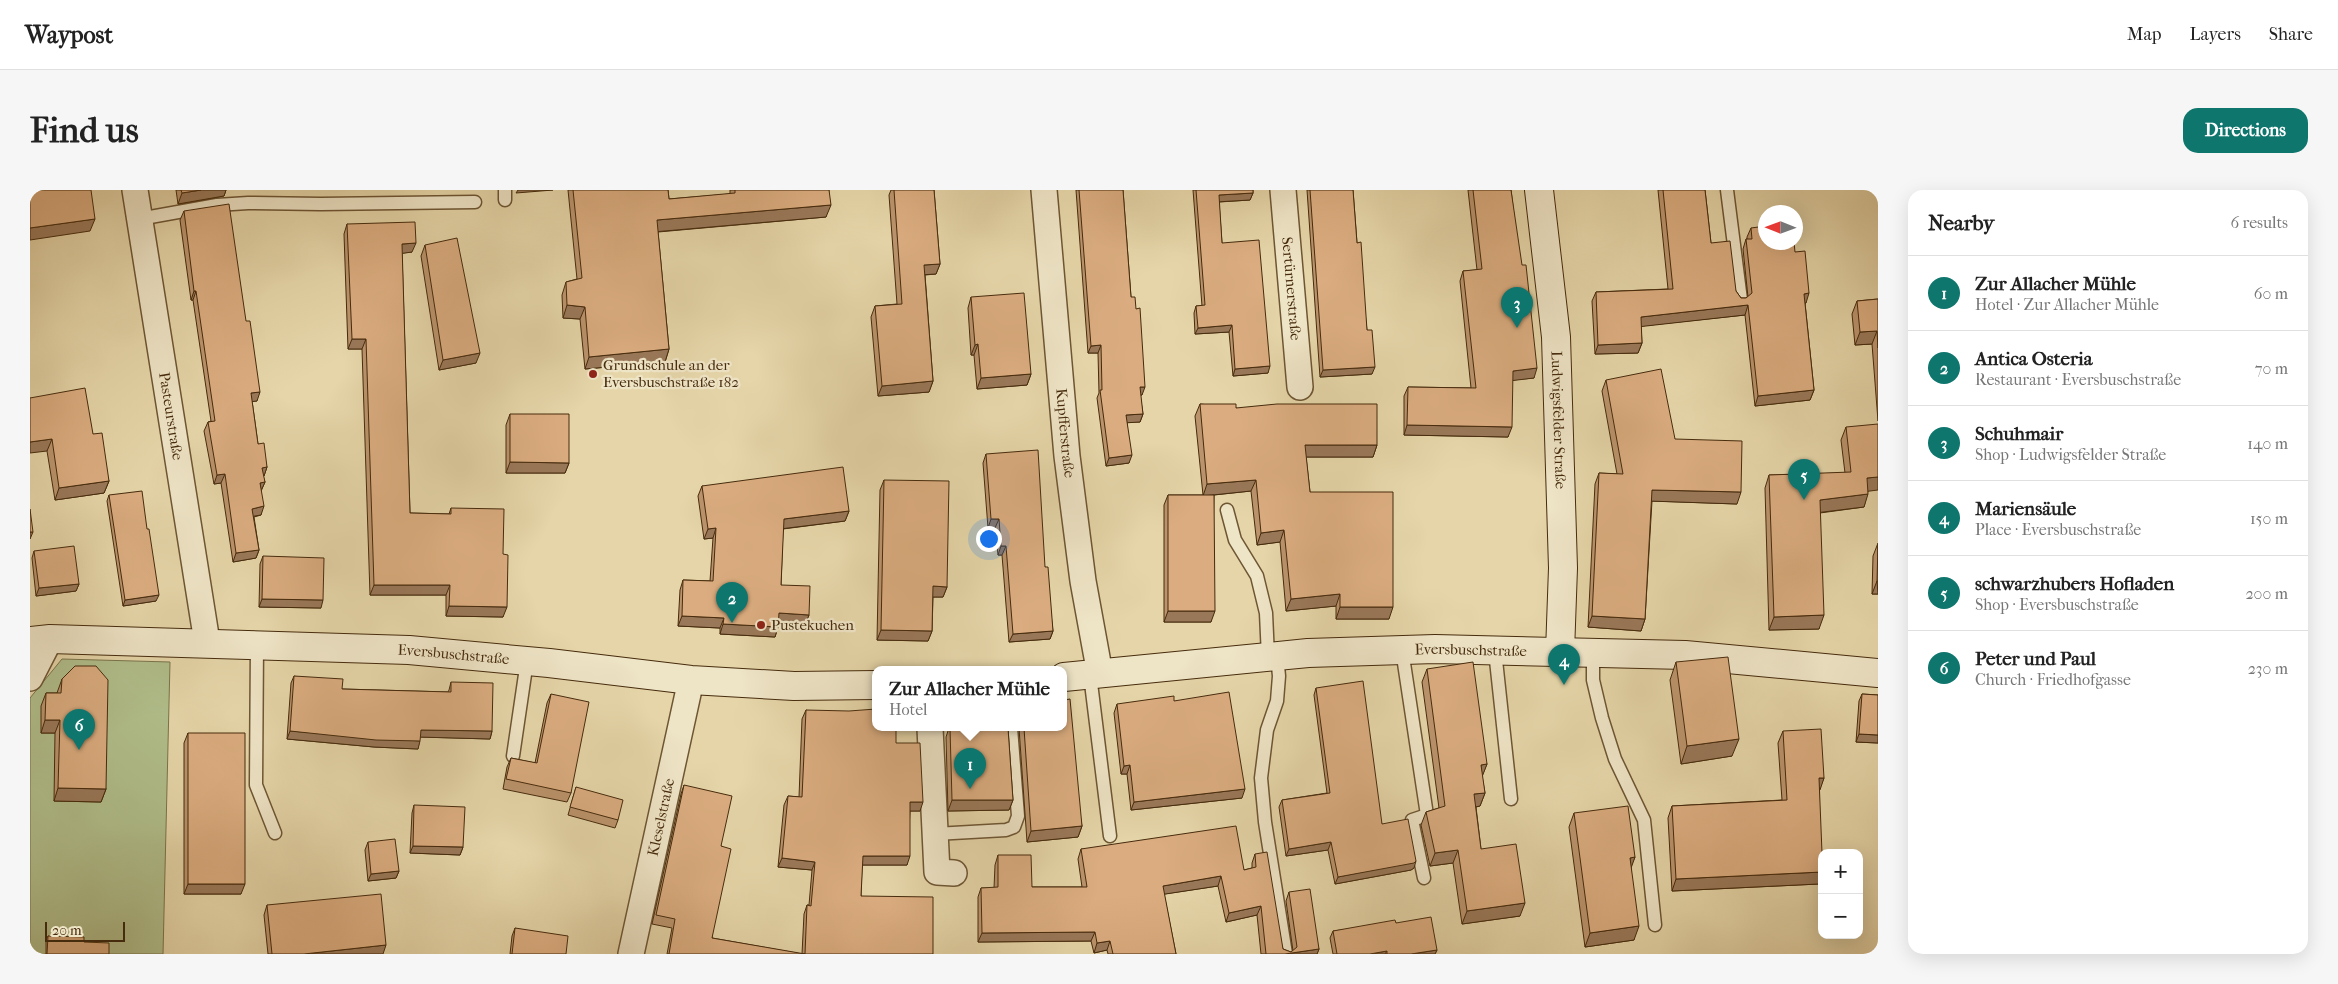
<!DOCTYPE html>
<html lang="en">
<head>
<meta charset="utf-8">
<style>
  :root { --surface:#fff; --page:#f6f6f6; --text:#222; --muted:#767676; --line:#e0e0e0; --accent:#0f766e }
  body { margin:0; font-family:"IM FELL French Canon",serif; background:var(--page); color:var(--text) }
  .controls { position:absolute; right:15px; bottom:15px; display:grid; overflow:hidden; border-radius:10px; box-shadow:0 5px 20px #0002 }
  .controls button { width:45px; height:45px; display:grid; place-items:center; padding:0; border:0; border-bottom:1px solid var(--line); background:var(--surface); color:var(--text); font:25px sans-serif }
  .compass { position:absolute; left:1728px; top:15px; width:45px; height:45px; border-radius:50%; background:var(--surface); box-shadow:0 5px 20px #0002; rotate:271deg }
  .scale { position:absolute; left:15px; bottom:12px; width:80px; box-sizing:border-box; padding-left:5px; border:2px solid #462b0d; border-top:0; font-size:14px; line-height:18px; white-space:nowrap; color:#462b0d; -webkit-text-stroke:4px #eee4c6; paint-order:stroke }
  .you { position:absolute; left:958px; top:348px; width:18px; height:18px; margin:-12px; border:4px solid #fff; border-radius:50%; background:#1a73e8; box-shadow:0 0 0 8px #1a73e833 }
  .badge { display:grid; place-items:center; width:32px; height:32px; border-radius:50%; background:var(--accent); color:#fff; font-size:16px; font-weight:700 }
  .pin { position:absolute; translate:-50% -41px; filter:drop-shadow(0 1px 2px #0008) }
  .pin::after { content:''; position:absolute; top:26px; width:18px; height:15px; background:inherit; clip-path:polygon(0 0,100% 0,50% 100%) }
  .popup { position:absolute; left:842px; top:476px; width:195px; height:65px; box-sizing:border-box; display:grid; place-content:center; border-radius:10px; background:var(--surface); filter:drop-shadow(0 1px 4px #0005); font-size:16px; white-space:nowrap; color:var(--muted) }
  .popup b { font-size:19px; color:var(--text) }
  .popup::after { content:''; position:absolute; left:50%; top:100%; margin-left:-10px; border:10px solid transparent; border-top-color:var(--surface) }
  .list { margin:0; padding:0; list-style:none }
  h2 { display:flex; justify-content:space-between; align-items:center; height:65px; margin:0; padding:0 20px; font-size:21px }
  h2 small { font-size:16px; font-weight:400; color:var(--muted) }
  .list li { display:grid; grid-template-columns:32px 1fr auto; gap:15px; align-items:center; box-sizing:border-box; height:75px; padding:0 20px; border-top:1px solid var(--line) }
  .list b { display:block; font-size:19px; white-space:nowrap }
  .list p { margin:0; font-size:16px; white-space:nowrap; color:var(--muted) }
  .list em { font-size:16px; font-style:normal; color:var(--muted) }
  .map { position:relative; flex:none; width:1848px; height:764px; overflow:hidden; border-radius:15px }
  header { display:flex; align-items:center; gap:30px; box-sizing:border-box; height:70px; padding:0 25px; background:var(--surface); border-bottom:1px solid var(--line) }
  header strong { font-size:24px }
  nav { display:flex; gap:28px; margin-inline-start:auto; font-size:18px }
  .intro { display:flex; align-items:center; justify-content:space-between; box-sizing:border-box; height:120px; padding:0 30px }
  h1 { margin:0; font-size:35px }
  .button { padding:12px 22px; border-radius:15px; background:var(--accent); color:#fff; font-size:18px; font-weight:700 }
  main { display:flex; gap:30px; padding:0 30px }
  aside { flex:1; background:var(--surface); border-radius:15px; box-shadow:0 5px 20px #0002 }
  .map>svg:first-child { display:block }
</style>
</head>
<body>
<header>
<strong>Waypost</strong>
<nav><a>Map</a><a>Layers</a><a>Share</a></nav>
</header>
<div class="intro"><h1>Find us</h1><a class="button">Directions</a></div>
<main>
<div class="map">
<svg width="1848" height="764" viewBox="0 0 1848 764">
  <rect width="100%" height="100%" fill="#e5d5a8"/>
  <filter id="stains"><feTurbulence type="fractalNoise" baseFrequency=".004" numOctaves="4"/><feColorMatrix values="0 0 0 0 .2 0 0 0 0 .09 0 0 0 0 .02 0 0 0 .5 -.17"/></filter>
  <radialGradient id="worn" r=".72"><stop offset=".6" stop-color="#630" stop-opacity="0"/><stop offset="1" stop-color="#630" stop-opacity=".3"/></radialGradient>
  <!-- green -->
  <path fill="#b0be8b" stroke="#7b744c" d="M32,469L140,472L133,764H0V508Z"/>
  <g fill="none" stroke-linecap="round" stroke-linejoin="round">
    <defs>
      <path id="lane" d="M475,0V10
        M1697,0L1711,110
        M109,29L187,15L218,13L291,14L445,12
        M1197,320L1205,350L1227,386L1236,423L1238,467
        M227,454L226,595L245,643
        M1372,460L1397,625L1382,630L1394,688
        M1465,461L1481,609
        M1563,463V490L1572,528L1585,569L1614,630L1625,735
        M1247,466L1249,486L1247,511L1237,540L1231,588L1235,632L1256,764
        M1060,485L1080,646
        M483,566L497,471
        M905,644L976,640L984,637L988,626L981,538"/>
      <g id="street">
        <path id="s1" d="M105,0L177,452"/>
        <path id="s2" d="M1014,0L1037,266L1053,391L1070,484"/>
        <path id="s3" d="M1253,0L1270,197"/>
        <path d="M0,488L20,449"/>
        <path d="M900,538L907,682L924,683"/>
        <path id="s4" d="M601,764L661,490"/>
      </g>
      <g id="secondary">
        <path id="s5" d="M1509,0L1526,147L1533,378L1530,462"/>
        <path id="s6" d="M0,451L20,449L379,460L519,473L661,490L764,496L846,495"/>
        <path id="s7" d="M1034,487L1278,463L1405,459L1655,465L1848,483"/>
      </g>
    </defs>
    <!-- lane casing -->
    <use href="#lane" stroke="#6e5634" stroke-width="15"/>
    <!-- street casing -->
    <use href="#street" stroke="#6e5634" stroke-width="28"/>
    <!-- secondary casing -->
    <use href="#secondary" stroke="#462b0d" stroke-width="30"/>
    <!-- lane -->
    <use href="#lane" stroke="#eee4c6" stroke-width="12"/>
    <!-- street -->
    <use href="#street" stroke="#eee4c6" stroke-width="25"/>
    <!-- secondary -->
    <use href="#secondary" stroke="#eee4c6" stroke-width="28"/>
  </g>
  <!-- wall -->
  <path fill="#bb946d" stroke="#462b0d" d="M146,0H196L194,6L148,14Z
    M538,0H638L639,9L700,4V0H799L796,27L628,42L639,159L635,172L555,179L550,129L533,128L532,105L536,92L547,89Z
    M861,0H904L910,74L906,84L895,85L903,191L899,202L848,206L841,127L845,116L867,114L859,5Z
    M1046,0H1093L1101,107L1112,205H1110L1113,224L1110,232H1097L1099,273L1076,276L1067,208L1069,203L1068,163H1058Z
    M1163,0H1223V3L1220,10L1189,12L1192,53L1238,183L1203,186L1199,142L1165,144L1164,123L1166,116H1172Z
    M1277,0H1323L1327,53L1342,184L1290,187Z
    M1438,0H1481L1504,188L1482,190L1478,247L1374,245V206L1378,197L1441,198L1430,91L1433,81L1447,80Z
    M1628,0H1675L1681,53L1706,101L1711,108H1716L1718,107L1713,59L1716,49H1717V47L1721,38L1765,62L1776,113H1775L1784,200L1780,210L1725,216L1715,125L1611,136L1612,153L1608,163L1565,164L1562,111L1566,102L1638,99Z
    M154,21L227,211H222L228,254L237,277L234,286H233L235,292L231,301V325L224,327L229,360L226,368L203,372L191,293L184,294L174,241L178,232L181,231L163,110H161L150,30Z
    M317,34L382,62L372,63L380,323L419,324L421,318L473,364V427L416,426V405H340L332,159H318L314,44Z
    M395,55L446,173L409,180L391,66Z
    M941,107L1001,184L997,195L947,199L944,165H941L938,118Z
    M1848,109V231L1842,154L1825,155L1822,124L1827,111Z
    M1576,190L1645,249L1707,314L1622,311L1615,429L1611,441L1558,437L1565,294L1569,283L1587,284L1572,201Z
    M0,208L63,244L79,291L74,303L25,310L17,261Z
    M1170,214L1206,218L1347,255L1343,267H1276L1280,302L1359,429H1306V416L1256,421L1250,352L1227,355L1221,301L1184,305L1181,432H1134V315L1138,305H1173L1165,226Z
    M480,224L539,273L535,283H476V235Z
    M1816,237L1838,301L1834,317L1790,323L1789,439L1739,440L1735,298L1739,285L1815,283L1811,250Z
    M956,264L1015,377L1023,441L1020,449L979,452L972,365H968L965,338H958L953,273Z
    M854,290L917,397L913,407H903L902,441L898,451L847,450L850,300Z
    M672,296L819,321L815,331L753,339L751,395L779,425L775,435L749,434L748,437L745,447L690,444V438L648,436L650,400L653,390L680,391L683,348L674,349L668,306Z
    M79,305L126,411L93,416L77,311Z
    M1848,353V404H1842L1843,366Z
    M4,361L49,394L46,401L6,406L2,368Z
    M233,366L291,418L229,417L230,374Z
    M1646,472L1702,566L1651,574L1640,490Z
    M1397,479L1457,574L1452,586L1455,603L1450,616L1446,617L1451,659L1490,726L1432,734L1423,673L1400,676L1391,635L1396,622L1409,618L1392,492Z
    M264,486L312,499L418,502L419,500L421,492L462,541L460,549L390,547L388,559L344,557L257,549L261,493Z
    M32,489L76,599L71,612L24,611L25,543H11V516L16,503H27Z
    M1286,498L1352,634L1384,678L1381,680L1305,694L1298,660L1256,666L1249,617L1252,610L1297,603L1284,505Z
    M521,504L541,603L537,612L473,599L477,577L481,568L505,573L517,513Z
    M1832,504L1848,505V553L1826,552L1829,511Z
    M1087,514L1212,608L1101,620L1097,584H1091L1084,523Z
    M776,520L866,553L890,621H880L877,675H832L831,706L903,764H637L642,738L622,734L651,604L654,595L691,656L682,748L772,764L774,724L777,715H779L782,680L748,677L754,615L758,606L769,607L772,529Z
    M919,538H978L983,610L979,620L918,621L916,547Z
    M989,538H1034L1052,636L1048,647L997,652Z
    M1753,541L1794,588L1789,600V694L1642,701L1638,628L1642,616L1752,610L1748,553Z
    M158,543L211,704H154V553Z
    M546,597L588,630L585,638L538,625Z
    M384,615L433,657L430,665L380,663L382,623Z
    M1544,623L1605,667L1601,676L1604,750L1555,757L1539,637Z
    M338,652L369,681L366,688L338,691L335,660Z
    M1051,659L1214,680L1222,678V673L1225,664L1253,759L1261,762L1263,761L1256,711L1259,702L1289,759L1287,764H1231L1227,725L1196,732L1188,696L1134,704L1146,764H1078L1077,760L1064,763L1061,751L948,752V707L951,698H964L965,675L968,665L1002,697H1052L1048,669Z
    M237,715L353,764H238L234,725Z
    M1366,733L1407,760L1405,764H1303L1300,748L1303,741Z
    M485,738L536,764H480L482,746Z
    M18,746L54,752L79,764H16V750Z"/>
  <!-- shaded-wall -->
  <path fill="#997859" stroke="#462b0d" d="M171,0H196L194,6L148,14L152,3Z
    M488,0H523L486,3Z
    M1223,3L1220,10L1186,12L1189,5Z
    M801,15L796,27L623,42L627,30Z
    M65,29L60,41L0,50V38Z
    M386,53L382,62L368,64L372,54Z
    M910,74L906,84L890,85L894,75Z
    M164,101H166L163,110H161Z
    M1779,103L1776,113L1770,114L1774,104Z
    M537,115L555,117L550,129L533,128Z
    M1718,115L1715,125L1607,137L1611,127Z
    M1202,135L1199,142L1165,144L1168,138Z
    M1847,141L1842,154L1825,155L1830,142Z
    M322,149H336L332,159H318Z
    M1612,153L1608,163L1565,164L1568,155Z
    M948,154L944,165H941L945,155Z
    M1071,155L1068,163H1058L1061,156Z
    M639,159L635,172L555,179L559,167Z
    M450,163L446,173L409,180L413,170Z
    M1240,176L1238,183L1203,186L1205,179Z
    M1345,177L1342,184L1290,187L1293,180Z
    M1507,178L1504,188L1479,191L1483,181Z
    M1001,184L997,195L947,199L951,188Z
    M903,191L899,202L848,206L852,196Z
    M1110,197H1115L1112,205H1107Z
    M1784,200L1780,210L1725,216L1728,206Z
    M230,202L227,211L218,212L221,203Z
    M1113,224L1110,232L1093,233L1096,225Z
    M1377,235L1482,237L1478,247L1374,245Z
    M22,249L17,261L0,263V252Z
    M1275,255H1347L1343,267H1271Z
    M1102,265L1099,273L1076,276L1079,268Z
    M480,272L539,273L535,283H476Z
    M237,277L234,286L229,287L232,278Z
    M195,284L191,293L184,294L187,285Z
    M1848,287V300L1832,302L1837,288Z
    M1226,290L1221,301L1173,306L1177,294Z
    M79,291L74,303L25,310L29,298Z
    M235,292L231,301L230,293Z
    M1622,300L1711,302L1707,314L1618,311Z
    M1838,304L1834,317L1785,323L1790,310Z
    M234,316L231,325L219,327L222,319Z
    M819,321L815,331L750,339L754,329Z
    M961,329H969L965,338H958Z
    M686,338L683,348L674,349L678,339Z
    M1254,340L1250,352L1227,355L1231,343Z
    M0,342H3L0,349Z
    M971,356H976L972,365H968Z
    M229,360L226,368L203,372L206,363Z
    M1847,391L1848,404H1842Z
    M49,394L46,401L6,406L9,398Z
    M344,395H420L416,405H340Z
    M903,396L917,397L913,407H899Z
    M1310,404L1306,416L1256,421L1261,409Z
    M129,405L126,411L93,416L95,410Z
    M232,409L293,410L291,418L229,417Z
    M419,416L477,417L473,427L416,426Z
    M1310,417H1363L1359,429H1306Z
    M1138,421H1185L1181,432H1134Z
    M749,423L779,425L775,435L745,433Z
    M1794,425L1789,439L1739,440L1744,427Z
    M652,426L694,428L690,438L648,436Z
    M1562,426L1615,429L1611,441L1558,437Z
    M693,434L748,437L745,447L690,444Z
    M851,440L902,441L898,451L847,450Z
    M1023,441L1020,449L979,452L983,444Z
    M15,530H30L25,543H11Z
    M391,540L462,541L460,549L388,547Z
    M260,541L390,551L388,559L344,557L257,549Z
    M1829,544L1848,545V553L1826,552Z
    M1709,549L1702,566L1651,574L1657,556Z
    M1457,574L1452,587L1451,575Z
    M1100,575L1097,584H1091L1094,576Z
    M1789,588H1794L1790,600H1784Z
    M28,598L76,599L71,612L24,611Z
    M1215,599L1212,608L1101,620L1104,612Z
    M1455,603L1450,616L1440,618L1444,604Z
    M922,610H983L979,620L918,621Z
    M880,612H893L890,621H877Z
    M1052,636L1048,647L997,652L1001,641Z
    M1301,652L1298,660L1256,666L1259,659Z
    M383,656L433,657L430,665L380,663Z
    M1428,660L1423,673L1400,676L1405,663Z
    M833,666H880L877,675H829Z
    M1605,667L1600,681V668Z
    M752,668L785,672L782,680L748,677Z
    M1386,671L1384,678L1381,680L1305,694L1308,687Z
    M369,681L366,688L338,691L341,684Z
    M1792,682V686L1789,694L1642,701L1646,689Z
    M1191,686L1188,696L1129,705L1133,696Z
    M158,694H215L211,704H154Z
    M1495,713L1490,726L1432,734L1437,721Z
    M1231,716L1227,725L1196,732L1199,723Z
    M1609,736L1604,750L1555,757L1560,743Z
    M1065,742L1061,751L948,752L952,743Z
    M1080,751L1077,760L1064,763L1067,753Z
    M356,755L353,764H274Z
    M1289,759L1287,764H1255Z
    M1407,760L1405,764H1381Z
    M1357,761L1355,764H1340Z"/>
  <!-- building -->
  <path fill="#daac7f" stroke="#462b0d" d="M0,0H61L65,29L0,38Z
    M151,0H171L152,3Z
    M543,0H638L639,9L705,3V0H799L801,15L627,30L639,159L559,167L555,117L537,115L536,92L552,88Z
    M864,0H904L910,74L894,75L903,191L852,196L845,116L872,114Z
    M1049,0H1093L1101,107H1105L1106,119L1110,118L1115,197H1110L1113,224L1096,225L1102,265L1079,268L1070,200H1072L1071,155L1061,156Z
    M1166,0H1223V3L1189,5L1192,53L1229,50L1240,176L1205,179L1202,135L1168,138L1166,116L1175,115Z
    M1280,0H1323L1327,53L1331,52L1337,140H1342L1345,177L1293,180Z
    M1443,0H1481L1492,75H1496L1507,178L1483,181L1482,237L1377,235L1378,197L1446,198L1433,81L1452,79Z
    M1633,0H1675L1681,53L1700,51L1706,101L1711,108H1716L1722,103L1716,49H1722L1721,38L1736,36V52H1764L1765,62L1775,61L1779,103L1774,104L1784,200L1728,206L1718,115L1611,127L1612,153L1568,155L1566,102L1643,99Z
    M199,14L216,131H220L230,202L221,203L228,254L234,253L237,277L232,278L235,292L230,293L234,316L222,319L229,360L206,363L195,284L187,285L178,232L185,231L166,101H164L154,21Z
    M385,32L386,53L372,54L380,323L421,324V318L474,319L473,364L478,365L477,417L419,416L420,395H344L336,149H322L317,34Z
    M427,48L450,163L413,170L395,55Z
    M994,103L1001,184L951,188L948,154L945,155L941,107Z
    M1848,109V158L1847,141L1830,142L1827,111Z
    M1631,179L1645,249L1712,251L1711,302L1622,300L1615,429L1562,426L1569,283L1593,284L1576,190Z
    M55,198L63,244L72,243L79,291L29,298L22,249L0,252V208Z
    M1170,214H1206V218L1247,214H1347V255H1275L1280,302H1363V417H1310V404L1261,409L1254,340L1231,343L1226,290L1177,294Z
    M480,224H539V273L480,272Z
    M1848,234V287L1837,288L1838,304L1790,310L1794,425L1744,427L1739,285L1821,282L1816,237Z
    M1008,260L1015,377H1018L1023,441L983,444L976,356H971L969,329H961L956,264Z
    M813,277L819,321L754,329L751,395L780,396L779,425L749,423L748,437L693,434L694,428L652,426L653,390L683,391L686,338L678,339L672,296Z
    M854,290L919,291L917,397L903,396L902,441L851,440Z
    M112,301L117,339H119L129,405L95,410L79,305Z
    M1138,305H1184L1185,421H1138Z
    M0,319L3,342H0Z
    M1848,355V391H1847Z
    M44,356L49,394L9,398L4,361Z
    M233,366L294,368L293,410L232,409Z
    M1698,467L1709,549L1657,556L1646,472Z
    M1443,472L1457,574L1451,575L1455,603L1444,604L1451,659L1486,654L1495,713L1437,721L1428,660L1405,663L1396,622L1415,616L1397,479Z
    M45,476H66L78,490L76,599L28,598L30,530H15L16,503H31L32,489Z
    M264,486L313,489L312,499L421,502V492L463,493L462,541L391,540L390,551L346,550L260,541Z
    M1333,491L1352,634L1378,629L1386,671L1384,673L1308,687L1301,652L1259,659L1252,610L1300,603L1286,498Z
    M1199,502L1215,599L1104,612L1100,575L1094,576L1087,514L1144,506V511Z
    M521,504L559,512L541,603L476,589L481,568L507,573Z
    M1832,504L1848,505V545L1829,544Z
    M1040,509L1052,636L1001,641L994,538H1034V510Z
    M846,519V538H866V553H890L893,612H880V666H833L831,706L903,707V764H775L777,715L781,716L785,672L752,668L758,606L772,607L776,520L819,521Z
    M920,538H978L983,610H922Z
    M1791,539L1794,588H1789L1792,663V682L1646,689L1642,616L1757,610L1753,541Z
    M158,543H215V694H158Z
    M654,595L702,606L691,656L701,659L682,748L775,764H639L645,729L626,725Z
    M546,597L593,610L588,630L540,617Z
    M384,615L435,617L433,657L383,656Z
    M1598,616L1605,667L1600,668L1609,736L1560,743L1544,623Z
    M1206,636L1214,680L1226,677L1225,664L1237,662L1253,759L1261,762L1267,757L1259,702L1280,699L1289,759L1255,764H1236L1231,716L1199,723L1191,686L1133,696L1146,764H1083L1080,751L1067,753L1065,742L952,743L951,698L968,697V665H1001L1002,697H1057L1051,659Z
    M365,649L369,681L341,684L338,652Z
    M351,704L356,755L274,764H242L237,715Z
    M1401,727L1407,760L1381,764H1357V761L1340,764H1307L1303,741L1365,730L1366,733Z
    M485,738L538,746L536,764H482Z
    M18,746L54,747V752L79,753V764H17Z"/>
  <!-- markers -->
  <g fill="#8f2418" stroke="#eee4c6" stroke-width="2">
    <circle cx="563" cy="184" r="5"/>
    <circle cx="731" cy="435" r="5"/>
  </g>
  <g text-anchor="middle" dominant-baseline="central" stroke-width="4.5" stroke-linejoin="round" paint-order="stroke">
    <!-- street labels -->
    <g font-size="15" fill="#462b0d" stroke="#eee4c6">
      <text stroke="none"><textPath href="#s3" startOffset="99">Sertürnerstraße</textPath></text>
      <text stroke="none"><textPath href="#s1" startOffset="229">Pasteurstraße</textPath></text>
      <text stroke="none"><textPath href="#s5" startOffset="231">Ludwigsfelder Straße</textPath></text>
      <text stroke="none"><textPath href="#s2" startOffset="244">Kupfferstraße</textPath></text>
      <text stroke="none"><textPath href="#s7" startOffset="408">Eversbuschstraße</textPath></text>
      <text stroke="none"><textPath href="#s6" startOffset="424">Eversbuschstraße</textPath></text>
      <text stroke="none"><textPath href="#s4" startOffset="140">Kleselstraße</textPath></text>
    </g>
    <!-- poi labels -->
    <g font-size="15" fill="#462b0d" stroke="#eee4c6" text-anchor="start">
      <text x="573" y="175">Grundschule an der<tspan x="573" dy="17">Eversbuschstraße 182</tspan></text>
      <text x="741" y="435">Pustekuchen</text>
    </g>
  </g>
  <rect width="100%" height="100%" filter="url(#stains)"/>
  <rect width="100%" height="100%" fill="url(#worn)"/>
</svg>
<div class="controls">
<button>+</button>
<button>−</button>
</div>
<svg class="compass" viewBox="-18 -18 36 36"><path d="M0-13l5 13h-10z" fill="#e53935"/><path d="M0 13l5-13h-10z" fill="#767676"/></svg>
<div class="scale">20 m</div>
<div class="you"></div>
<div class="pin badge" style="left:940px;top:599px">1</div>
<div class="popup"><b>Zur Allacher Mühle</b>Hotel</div>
<div class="pin badge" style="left:702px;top:433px">2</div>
<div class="pin badge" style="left:1487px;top:138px">3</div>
<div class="pin badge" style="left:1534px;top:495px">4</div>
<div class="pin badge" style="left:1774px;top:310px">5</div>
<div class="pin badge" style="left:49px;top:560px">6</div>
</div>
<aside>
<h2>Nearby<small>6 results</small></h2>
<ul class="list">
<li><span class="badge">1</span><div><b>Zur Allacher Mühle</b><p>Hotel · Zur Allacher Mühle</p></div><em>60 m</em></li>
<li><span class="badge">2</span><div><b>Antica Osteria</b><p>Restaurant · Eversbuschstraße</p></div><em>70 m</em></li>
<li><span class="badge">3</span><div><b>Schuhmair</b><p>Shop · Ludwigsfelder Straße</p></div><em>140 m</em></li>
<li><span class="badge">4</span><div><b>Mariensäule</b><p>Place · Eversbuschstraße</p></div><em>150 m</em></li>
<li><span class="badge">5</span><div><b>schwarzhubers Hofladen</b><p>Shop · Eversbuschstraße</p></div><em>200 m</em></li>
<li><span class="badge">6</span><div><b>Peter und Paul</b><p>Church · Friedhofgasse</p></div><em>230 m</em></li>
</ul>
</aside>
</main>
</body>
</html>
